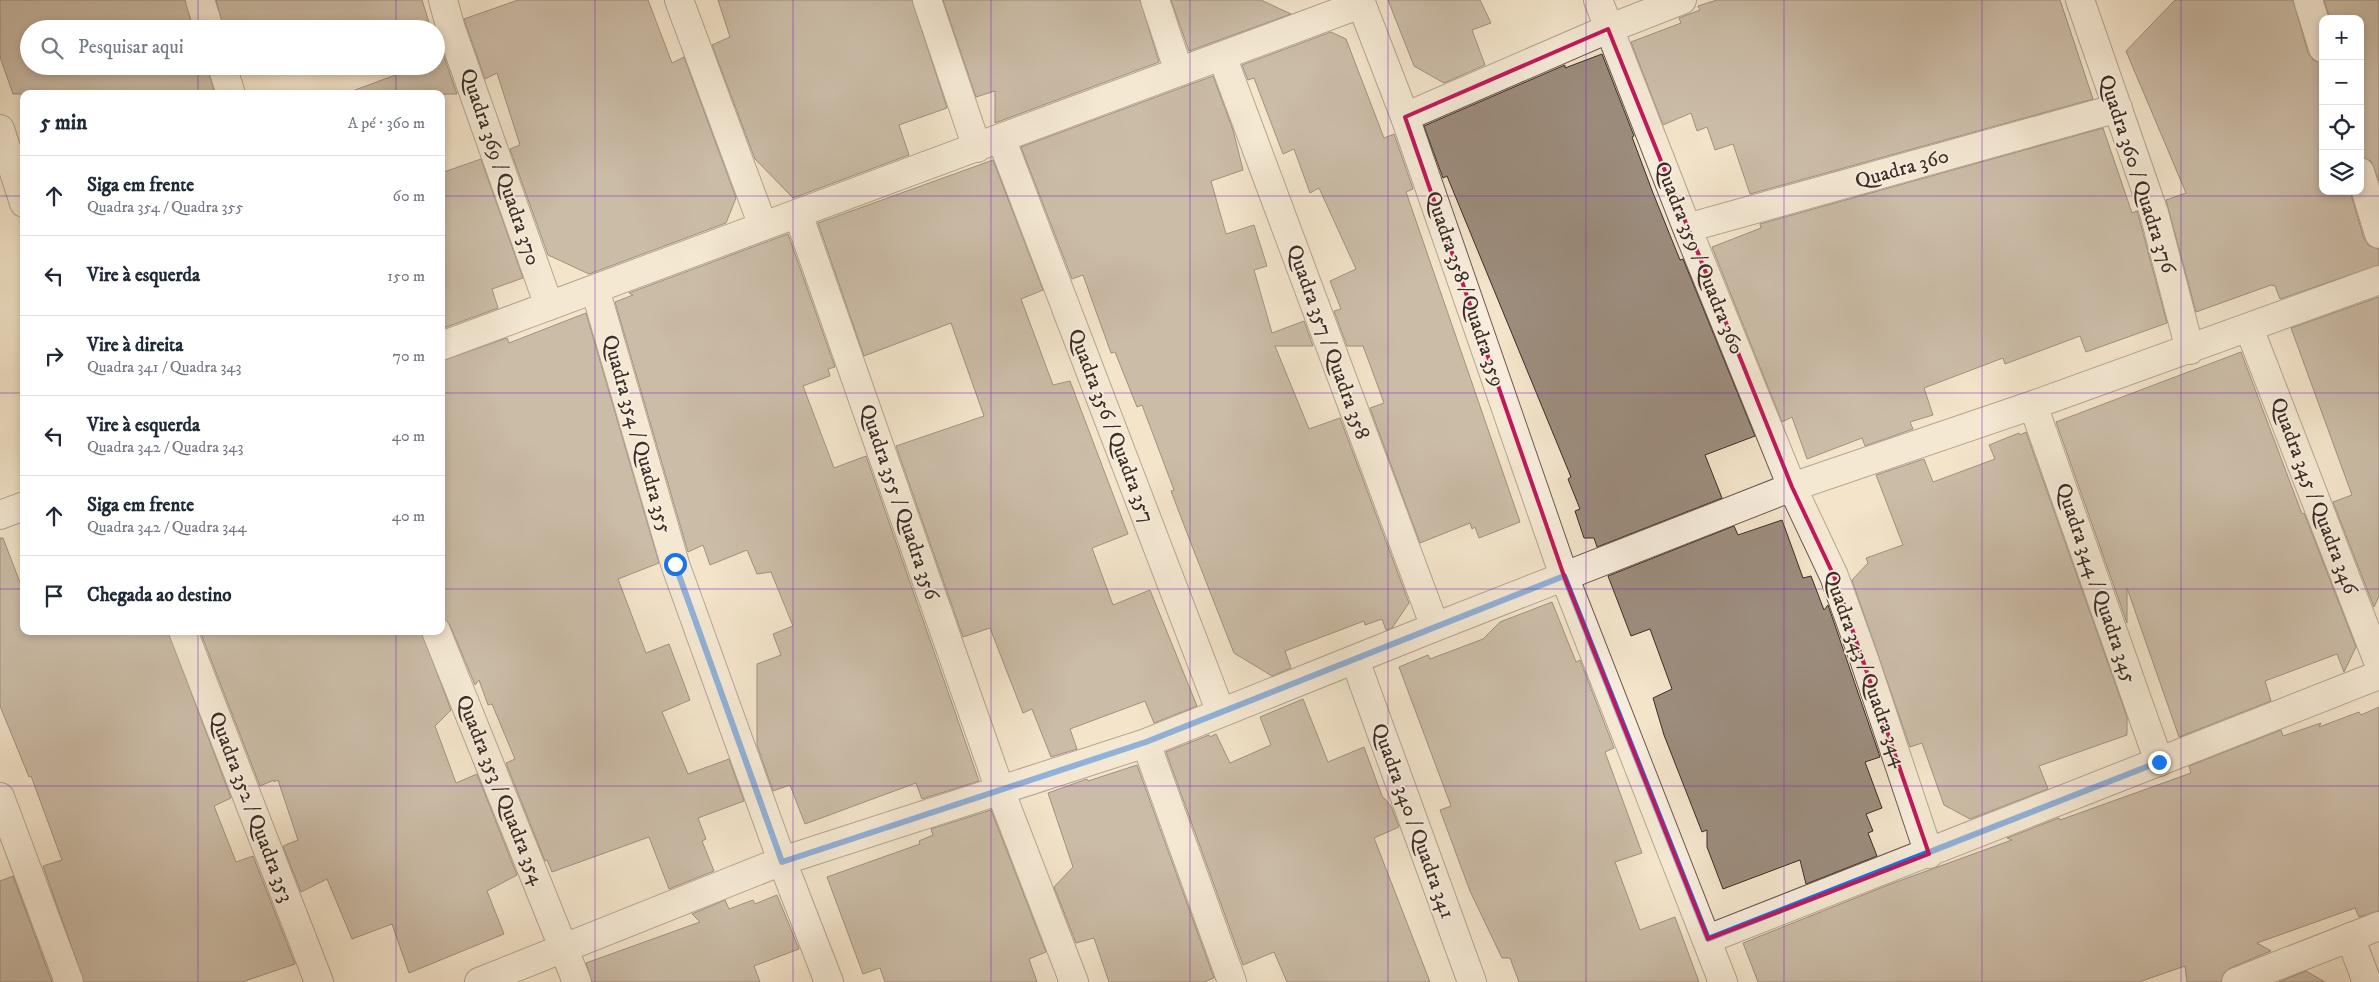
<!DOCTYPE html>
<html lang="pt">
<head>
<meta charset="utf-8">
<style>
  :root { --surface:#fff; --page:#f2f2f3; --text:#1f2937; --muted:#747a83; --line:#e0e1e3 }
  body { margin:0; font-family:"IM FELL DW Pica",serif; background:var(--page); color:var(--text) }
  .controls { position:absolute; right:15px; top:15px; display:grid; overflow:hidden; border-radius:10px; box-shadow:0 2px 8px #0003 }
  .controls button { width:45px; height:45px; display:grid; place-items:center; padding:0; border:0; border-bottom:1px solid var(--line); background:var(--surface); color:var(--text); font:25px sans-serif }
  .stop { position:absolute; width:15px; height:15px; margin:-11px; border:4px solid #1a73e8; border-radius:50%; background:#fff }
  .stop.end { background:#1a73e8; border-color:#fff; box-shadow:0 1px 5px #0008 }
  .list { margin:0; padding:0; list-style:none }
  h2 { display:flex; justify-content:space-between; align-items:center; height:65px; margin:0; padding:0 20px; font-size:21px }
  h2 small { font-size:16px; font-weight:400; color:var(--muted) }
  .list li { display:grid; grid-template-columns:32px 1fr auto; gap:15px; align-items:center; box-sizing:border-box; height:80px; padding:0 20px; border-top:1px solid var(--line) }
  .list b { display:block; font-size:19px; white-space:nowrap }
  .list p { margin:0; font-size:16px; white-space:nowrap; color:var(--muted) }
  .list em { font-size:16px; font-style:normal; color:var(--muted) }
  .icon { flex:none; width:28px; height:28px; fill:none; stroke:currentColor; stroke-width:2; stroke-linecap:round; stroke-linejoin:round }
  .map { position:relative; flex:none; width:2379px; height:982px; overflow:hidden }
  .search { position:absolute; background:var(--surface); box-shadow:0 2px 8px #0003; left:20px; top:20px; width:425px; height:55px; display:flex; align-items:center; gap:12px; box-sizing:border-box; padding:0 18px; border-radius:28px; color:var(--muted); font-size:19px }
  .panel { position:absolute; background:var(--surface); box-shadow:0 2px 8px #0003; left:20px; top:90px; width:425px; height:545px; border-radius:10px }
  .map>svg:first-child { display:block }
</style>
</head>
<body>
<div class="map">
<svg width="2379" height="982" viewBox="0 0 2379 982">
  <rect width="100%" height="100%" fill="#f3e4ca"/>
  <filter id="stains"><feTurbulence type="fractalNoise" baseFrequency=".004" numOctaves="4"/><feColorMatrix values="0 0 0 0 .2 0 0 0 0 .09 0 0 0 0 .02 0 0 0 .5 -.17"/></filter>
  <radialGradient id="worn" r=".72"><stop offset=".6" stop-color="#630" stop-opacity="0"/><stop offset="1" stop-color="#630" stop-opacity=".3"/></radialGradient>
  <!-- building -->
  <path fill="#9c8c7c" stroke="#3d2d27" d="M0,0H185L193,29H29V66H207L215,94H13L0,57Z
    M216,0H422L431,29H224Z
    M518,0H648L672,63L684,57L736,198L726,223L589,274L548,255L510,149L520,145L497,73L485,79L464,19Z
    M718,0H912L947,108L899,125L909,155L793,198L755,159L712,45L730,37Z
    M943,0H1140L1159,62L995,123V91L976,97Z
    M1171,0H1261L1291,14L1189,51Z
    M1388,0H1480L1491,23L1472,30L1485,65L1444,83L1414,66Z
    M1717,0H2060L2093,99L1750,194L1733,144L1715,150L1707,127L1697,131L1691,113L1663,125L1631,42L1681,23L1679,18L1700,10L1698,6Z
    M2175,0H2293L2308,53L2313,60L2323,63V191H2350L2364,239L2369,246L2379,249V265L2280,299L2275,286L2271,285L2196,312L2166,200L2186,193L2126,51Z
    M2324,0H2379V181L2371,161L2360,157V19H2330Z
    M1331,32L1346,39L1384,138L1394,134L1413,189L1406,192L1520,522L1479,538L1475,527L1472,529L1470,523L1420,543L1370,408L1384,403L1369,362L1363,346H1347L1334,311L1341,309L1330,281L1356,269L1319,188L1310,193L1294,149L1283,154L1254,78L1248,80L1242,65Z
    M436,34L457,94H356L355,90L412,69H239L238,66H436Z
    M1602,54L1634,136L1632,137L1653,193L1680,260L1683,259L1755,436L1705,455L1722,498L1597,547L1594,538H1584L1575,511L1580,509L1568,479L1571,477L1447,176L1443,178L1424,126L1565,65V68Z
    M1213,76L1233,130L1243,170L1211,181L1226,234L1254,225L1267,266L1254,270L1272,333L1304,321L1313,346H1275L1309,429L1340,418L1409,603L1392,628L1386,630L1382,619L1365,625L1364,621L1285,651L1291,668L1272,676L1234,653L1187,533L1171,491L1174,490L1142,405L1137,407L1115,352L1111,353L1083,275L1072,279L1021,147Z
    M2103,128L2132,213L2137,211L2139,218L2167,323L2086,352L2080,336L2005,364L2003,358L1924,388L1933,415L1910,422L1913,429L1865,446L1862,438L1807,459L1792,417L1782,422L1712,247L1761,228L1760,224Z
    M481,159L523,278L492,289L498,308L441,329V173Z
    M993,160L1043,290L1021,299L1053,385L1070,381L1128,534L1092,548L1113,605L1150,590L1197,706L1154,723L1145,701L1070,729L1077,749L1051,757L1032,709L1023,713L990,628L963,637L896,446L984,416L951,323L864,356L818,223Z
    M788,234L835,367L828,369L830,376L803,386L834,468L866,456L979,781L922,799L916,783L805,824L790,785L773,791L757,745V664L781,655L773,634L793,626L771,572L757,574L747,550L710,565L703,545L688,552L615,302L633,295L629,293Z
    M2379,297V596L2374,607L2333,502L2352,495L2291,328Z
    M586,313L659,563L618,579L646,653L669,644L690,700L662,712L688,774L729,759L744,801L698,818L706,839L702,841L714,871L669,889L649,837L552,872L547,860L545,861L506,763L515,759L492,704L488,705L479,680L475,685L450,625L441,617V361L507,338L509,343Z
    M2241,352L2302,514L2304,513L2356,647L2344,672L2337,654L2265,681L2271,701L2179,737L2127,588V623L2056,422Z
    M2026,432L2127,717V735L2039,766L2048,789L1970,819L1944,805L1922,743L1910,747L1852,580L1868,563L1866,558L1903,545L1876,475L1924,459L1933,482L1995,459L1989,445L2019,433L2020,435Z
    M1782,520L1803,578L1811,576L1824,610L1828,605L1880,757L1865,762L1882,808L1866,814L1873,831L1868,833L1877,856L1806,884L1800,860L1723,889L1707,847V830L1702,832L1664,735L1653,698L1672,689L1650,629L1631,636L1608,576L1734,526L1738,535Z
    M0,538H3L24,593V631H168L231,798L214,806L236,862L253,856L295,964L242,982H84L43,866L62,860L31,776L29,777L0,706Z
    M1552,602L1576,662L1580,660L1614,748L1605,752L1642,853L1615,862L1640,930L1675,917L1699,982H1519L1510,958H1502L1470,891L1440,810L1451,806L1399,667L1428,655L1430,659L1483,639L1500,622Z
    M200,631H421L451,710L435,726L456,783L477,774L517,875L487,891L504,934L409,973L392,924L352,939L327,879L301,892L283,846L298,840L278,780L274,782V780L260,786Z
    M1303,699L1328,762L1364,747L1382,796L1391,806L1399,827L1374,838L1430,982H1287L1274,952L1243,965L1166,752L1209,735L1210,737L1216,734L1230,763L1271,745L1260,717Z
    M2379,707V911L2359,917L2355,908L2257,943L2271,951L2230,968L2224,973L2221,982H2187L2185,966L2139,982H1758L1743,943L1888,885L2012,840L2007,838L2059,818L2060,820L2191,773L2189,766L2281,730L2283,736L2321,723L2319,727L2359,712L2361,715Z
    M1137,765L1214,978L1204,982H1109L1094,938L1076,943L1054,887L1073,867L1048,793L1087,779L1088,781Z
    M991,810L1046,952L1029,959L1037,982H885L880,968L863,974L827,877L920,844L919,841L933,835L931,829Z
    M13,876L52,982H0V881Z
    M777,895L799,949L754,966L760,982H592L586,963L700,922L692,914L725,900L729,909L753,900L755,904Z
    M2306,971L2325,982H2279Z"/>
  <g fill="none" stroke-linecap="round" stroke-linejoin="round">
    <defs>
      <path id="minor" d="M200,0L209,29
        M443,0L451,29L549,306
        M679,0L763,226
        M927,0L977,148
        M1155,0L1179,72
        M1360,0L1405,117L1564,576L1723,982
        M1598,0L1687,228L1792,487L1834,576L1864,659L1929,854
        M2080,0L2154,213L2190,350
        M2308,0L2323,48
        M1222,56L1435,627
        M222,66L231,94
        M1405,117L1608,29L1682,0
        M0,129L24,203
        M1001,138L1221,713
        M2360,172L2379,234
        M798,214L1000,790L1074,982
        M1687,228L2118,108
        M595,289L675,564L782,861L829,982
        M2249,328L2379,664
        M441,346L1361,4
        M2033,405L2159,762
        M0,515L24,506
        M183,631L319,982
        M436,631L577,982
        M1355,660L1472,982
        M1146,743L1232,982
        M0,797L69,982
        M2350,937L2367,982
        M1708,939L2379,675
        M479,982L782,861L1146,743L1435,627L1792,487L2033,405L2379,280
        M2236,982L2379,926"/>
    </defs>
    <!-- minor casing -->
    <use href="#minor" stroke="#6a5b50" stroke-width="30"/>
    <!-- minor -->
    <use href="#minor" stroke="#f7eddd" stroke-width="28"/>
  </g>
  <g fill="none" stroke-linecap="round" stroke-linejoin="round">
    <!-- route -->
    <path stroke="#1a73e8" stroke-width="6" d="M675,564L782,862L1146,742L1564,576L1708,939L2159,762"/>
  </g>
  <!-- marked area -->
  <path d="M0 0H2379V982H0ZM1608,29L1792,487L1834,576L1929,854L1708,939L1564,576L1405,117Z" fill="#f3e4ca" fill-opacity=".55" fill-rule="evenodd"/>
  <path fill="none" stroke="#c2185b" stroke-width="4" stroke-linejoin="round" d="M1608,29L1792,487L1834,576L1929,854L1708,939L1564,576L1405,117Z"/>
  <!-- grid -->
  <path fill="none" stroke="#7b2cbf" stroke-width="1" stroke-opacity="0.55" d="M198,0V29M396,0V29M595,0V982M793,0V982M991,0V982M1190,0V982M1388,0V982M1586,0V982M1784,0V982M1982,0V982M2181,0V982M198,66V94M396,66V94M0,196H24M441,196H2379M0,393H24M441,393H2379M0,589H24M441,589H2379M198,631V982M396,631V982M0,786H2379"/>
  <g text-anchor="middle" dominant-baseline="central" stroke-width="4" stroke-linejoin="round" paint-order="stroke">
    <!-- street labels -->
    <g font-size="21" fill="#3d2d27" stroke="#f7eddd">
      <text transform="translate(500 167) rotate(71)">Quadra 369 / Quadra 370</text>
      <text transform="translate(1902 169) rotate(-16)">Quadra 360</text>
      <text transform="translate(2137 174) rotate(72)">Quadra 360 / Quadra 376</text>
      <text transform="translate(1699 258) rotate(68)">Quadra 359 / Quadra 360</text>
      <text transform="translate(1465 289) rotate(71)">Quadra 358 / Quadra 359</text>
      <text transform="translate(1328 342) rotate(70)">Quadra 357 / Quadra 358</text>
      <text transform="translate(1111 426) rotate(69)">Quadra 356 / Quadra 357</text>
      <text transform="translate(637 434) rotate(74)">Quadra 354 / Quadra 355</text>
      <text transform="translate(2314 496) rotate(69)">Quadra 345 / Quadra 346</text>
      <text transform="translate(899 502) rotate(71)">Quadra 355 / Quadra 356</text>
      <text transform="translate(2096 583) rotate(71)">Quadra 344 / Quadra 345</text>
      <text transform="translate(1865 669) rotate(70)">Quadra 343 / Quadra 344</text>
      <text transform="translate(500 790) rotate(68)">Quadra 353 / Quadra 354</text>
      <text transform="translate(251 807) rotate(69)">Quadra 352 / Quadra 353</text>
      <text transform="translate(1413 821) rotate(70)">Quadra 340 / Quadra 341</text>
    </g>
  </g>
  <rect width="100%" height="100%" filter="url(#stains)"/>
  <rect width="100%" height="100%" fill="url(#worn)"/>
</svg>
<div class="controls">
<button>+</button>
<button>−</button>
<button><svg class="icon" aria-label="locate" viewBox="0 0 24 24"><circle cx="12" cy="12" r="6"/><path d="M12 2v4M12 18v4M2 12h4M18 12h4"/></svg></button>
<button><svg class="icon" aria-label="layers" viewBox="0 0 24 24"><path d="M12 4l9 5-9 5-9-5zM3 14l9 5 9-5"/></svg></button>
</div>
<div class="stop" style="left:675px;top:564px"></div>
<div class="stop end" style="left:2159px;top:762px"></div>
<div class="search"><svg class="icon" aria-label="search" viewBox="0 0 24 24"><circle cx="10" cy="10" r="6"/><path d="M15 15l6 6"/></svg>Pesquisar aqui</div>
<section class="panel">
<h2>5 min<small>A pé · 360 m</small></h2>
<ul class="list">
<li><svg class="icon" aria-label="ahead" viewBox="0 0 24 24"><path d="M12 20V5M6 11l6-6 6 6"/></svg><div><b>Siga em frente</b><p>Quadra 354 / Quadra 355</p></div><em>60 m</em></li>
<li><svg class="icon" aria-label="left" viewBox="0 0 24 24"><path d="M17 20v-9H6M10 6l-5 5 5 5"/></svg><div><b>Vire à esquerda</b></div><em>150 m</em></li>
<li><svg class="icon" aria-label="right" viewBox="0 0 24 24"><path d="M7 20v-9h11M14 6l5 5-5 5"/></svg><div><b>Vire à direita</b><p>Quadra 341 / Quadra 343</p></div><em>70 m</em></li>
<li><svg class="icon" aria-label="left" viewBox="0 0 24 24"><path d="M17 20v-9H6M10 6l-5 5 5 5"/></svg><div><b>Vire à esquerda</b><p>Quadra 342 / Quadra 343</p></div><em>40 m</em></li>
<li><svg class="icon" aria-label="ahead" viewBox="0 0 24 24"><path d="M12 20V5M6 11l6-6 6 6"/></svg><div><b>Siga em frente</b><p>Quadra 342 / Quadra 344</p></div><em>40 m</em></li>
<li><svg class="icon" aria-label="arrive" viewBox="0 0 24 24"><path d="M6 21V4h12l-3 4 3 4H6"/></svg><div><b>Chegada ao destino</b></div></li>
</ul>
</section>
</div>
</body>
</html>
